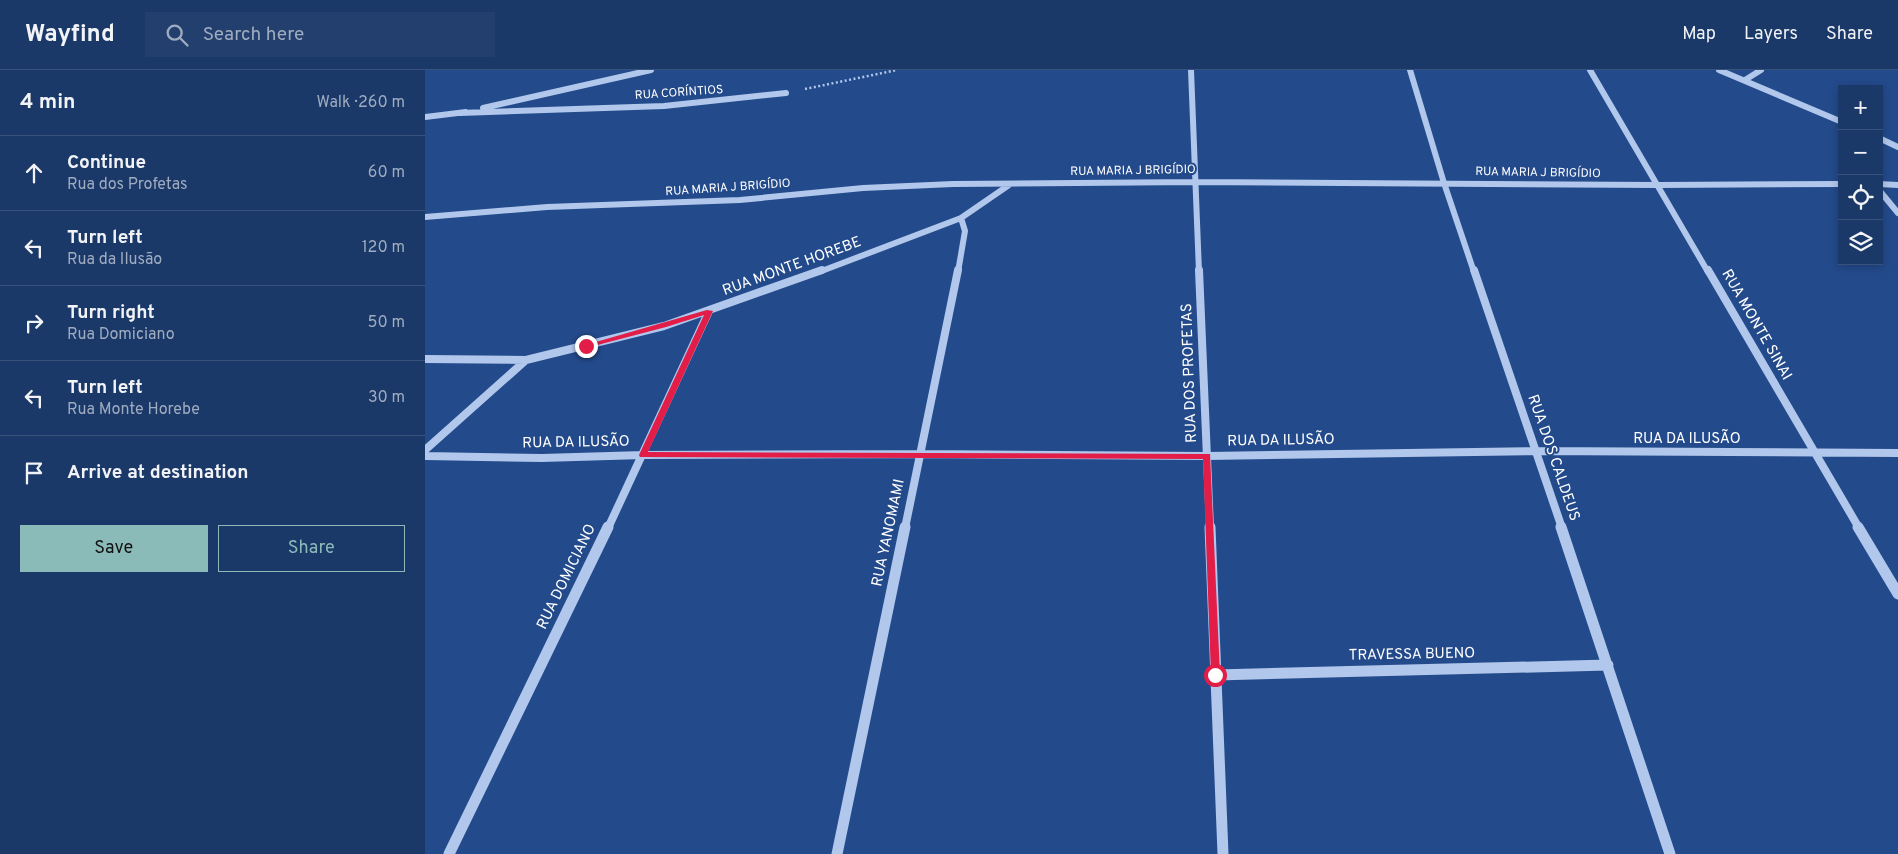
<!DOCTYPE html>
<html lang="en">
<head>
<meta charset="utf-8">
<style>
  :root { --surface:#1a3868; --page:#233f6e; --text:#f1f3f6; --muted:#9facc0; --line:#38527c; --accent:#8bbbb9 }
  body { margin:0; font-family:Overpass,sans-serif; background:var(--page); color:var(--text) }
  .controls { position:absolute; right:15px; top:15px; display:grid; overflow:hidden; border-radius:0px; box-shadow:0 2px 8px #0003 }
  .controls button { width:45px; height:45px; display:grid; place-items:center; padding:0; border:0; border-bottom:1px solid var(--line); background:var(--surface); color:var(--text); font:25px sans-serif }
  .stop { position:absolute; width:15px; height:15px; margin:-11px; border:4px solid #e11d48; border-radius:50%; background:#fff }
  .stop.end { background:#e11d48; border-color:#fff; box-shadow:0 1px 5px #0008 }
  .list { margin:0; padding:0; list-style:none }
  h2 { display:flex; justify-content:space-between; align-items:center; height:65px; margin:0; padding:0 20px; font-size:21px }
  h2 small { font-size:16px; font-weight:400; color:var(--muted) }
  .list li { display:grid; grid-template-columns:32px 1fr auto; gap:15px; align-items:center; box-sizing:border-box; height:75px; padding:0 20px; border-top:1px solid var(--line) }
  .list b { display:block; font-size:19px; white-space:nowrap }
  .list p { margin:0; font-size:16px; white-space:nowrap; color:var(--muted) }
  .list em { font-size:16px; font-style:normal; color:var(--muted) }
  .actions { display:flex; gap:10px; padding:15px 20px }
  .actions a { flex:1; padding:11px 0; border:1px solid var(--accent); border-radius:0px; text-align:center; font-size:18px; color:var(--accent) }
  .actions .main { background:var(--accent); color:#111 }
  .icon { flex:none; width:28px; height:28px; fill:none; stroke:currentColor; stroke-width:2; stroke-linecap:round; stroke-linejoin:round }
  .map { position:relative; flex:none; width:1473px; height:784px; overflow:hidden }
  header { display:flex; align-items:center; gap:30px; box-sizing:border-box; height:70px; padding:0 25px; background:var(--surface); border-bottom:1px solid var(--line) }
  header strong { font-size:24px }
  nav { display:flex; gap:28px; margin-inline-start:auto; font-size:18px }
  .search { width:350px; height:45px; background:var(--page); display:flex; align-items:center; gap:12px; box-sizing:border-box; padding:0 18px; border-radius:0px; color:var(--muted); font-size:19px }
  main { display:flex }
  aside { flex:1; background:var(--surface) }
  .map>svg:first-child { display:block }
</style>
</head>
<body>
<header>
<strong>Wayfind</strong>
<div class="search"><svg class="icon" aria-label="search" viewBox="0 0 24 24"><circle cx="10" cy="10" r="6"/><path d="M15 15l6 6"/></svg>Search here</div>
<nav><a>Map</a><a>Layers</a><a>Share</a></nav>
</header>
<main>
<aside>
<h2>4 min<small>Walk · 260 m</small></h2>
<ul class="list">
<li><svg class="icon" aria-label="ahead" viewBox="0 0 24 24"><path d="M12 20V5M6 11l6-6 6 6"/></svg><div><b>Continue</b><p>Rua dos Profetas</p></div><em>60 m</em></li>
<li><svg class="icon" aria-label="left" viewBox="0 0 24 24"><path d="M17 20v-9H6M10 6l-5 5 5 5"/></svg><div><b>Turn left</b><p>Rua da Ilusão</p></div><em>120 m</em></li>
<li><svg class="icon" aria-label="right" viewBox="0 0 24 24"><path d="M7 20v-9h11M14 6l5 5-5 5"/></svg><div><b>Turn right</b><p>Rua Domiciano</p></div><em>50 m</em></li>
<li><svg class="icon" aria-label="left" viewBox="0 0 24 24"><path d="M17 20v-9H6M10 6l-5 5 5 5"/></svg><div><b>Turn left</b><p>Rua Monte Horebe</p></div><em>30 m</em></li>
<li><svg class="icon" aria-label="arrive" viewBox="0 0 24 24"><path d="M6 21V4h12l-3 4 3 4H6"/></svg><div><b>Arrive at destination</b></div></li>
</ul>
<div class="actions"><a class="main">Save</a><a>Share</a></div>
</aside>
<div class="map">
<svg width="1473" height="784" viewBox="0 0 1473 784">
  <rect width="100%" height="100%" fill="#234a8b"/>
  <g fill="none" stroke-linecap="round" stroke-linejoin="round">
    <!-- path -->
    <path stroke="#b1c7eb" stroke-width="2.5" stroke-dasharray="2 2.5" stroke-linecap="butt" d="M380,19L472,0"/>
    <!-- minor-far2 -->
    <path stroke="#b1c7eb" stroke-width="6" d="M766,0L774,202
      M985,0L1019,113L1049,202
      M1165,0L1283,202
      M1294,0L1417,52
      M1320,10L1336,0
      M58,38L226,0
      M35,43L239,36L361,23
      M0,47L41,42
      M1454,68L1473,77
      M1454,114L1473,115
      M1454,120L1473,143
      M0,147L122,137L315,130L438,118L528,114L771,112L1234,115L1417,114
      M394,202L536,148L584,115
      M533,202L540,161L536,148"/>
    <!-- minor-far1 -->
    <path stroke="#b1c7eb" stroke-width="8" d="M774,200L785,458
      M1049,200L1137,458
      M1283,200L1434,458
      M0,289L101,290L239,256L397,200
      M0,380L101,290
      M0,386L117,388L218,385L496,384L782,386L1111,381L1473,383
      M183,458L284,241
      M480,458L533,200"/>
    <!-- minor -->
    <path stroke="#b1c7eb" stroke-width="11" d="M785,457L798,784
      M1136,457L1245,784
      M1433,457L1473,524
      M791,605L1183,595
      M24,784L183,457
      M412,784L480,457"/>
  </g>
  <!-- route -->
  <path fill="#e11d48" d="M282,240L288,241L223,382L785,384L795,605L794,607H787L786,605L778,389L215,387L214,385L279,245L241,257L161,278L157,276Z"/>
  <g text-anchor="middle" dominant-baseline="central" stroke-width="4" stroke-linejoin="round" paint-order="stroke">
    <!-- far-street labels -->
    <g font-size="12" fill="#fff" stroke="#234a8b">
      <text transform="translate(254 23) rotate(-4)">RUA CORÍNTIOS</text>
      <text transform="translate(708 101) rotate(-1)">RUA MARIA J BRIGÍDIO</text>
      <text transform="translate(1113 103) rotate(1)">RUA MARIA J BRIGÍDIO</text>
      <text transform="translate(303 118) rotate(-4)">RUA MARIA J BRIGÍDIO</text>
    </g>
    <!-- street labels -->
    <g font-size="15" fill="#fff" stroke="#234a8b">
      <text transform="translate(367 197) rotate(-20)">RUA MONTE HOREBE</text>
      <text transform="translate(1331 255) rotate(60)">RUA MONTE SINAI</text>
      <text transform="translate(765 303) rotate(-92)">RUA DOS PROFETAS</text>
      <text x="1262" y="369">RUA DA ILUSÃO</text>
      <text transform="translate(856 371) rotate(-1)">RUA DA ILUSÃO</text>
      <text transform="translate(151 373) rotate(-1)">RUA DA ILUSÃO</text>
      <text transform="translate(1128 388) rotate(71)">RUA DOS CALDEUS</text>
      <text transform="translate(464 463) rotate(-78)">RUA YANOMAMI</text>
      <text transform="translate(142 507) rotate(-64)">RUA DOMICIANO</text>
      <text transform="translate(987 585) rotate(-1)">TRAVESSA BUENO</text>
    </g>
  </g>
</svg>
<div class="controls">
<button>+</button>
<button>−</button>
<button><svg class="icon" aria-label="locate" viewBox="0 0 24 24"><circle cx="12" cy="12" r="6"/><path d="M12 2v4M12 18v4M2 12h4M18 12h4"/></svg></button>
<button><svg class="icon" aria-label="layers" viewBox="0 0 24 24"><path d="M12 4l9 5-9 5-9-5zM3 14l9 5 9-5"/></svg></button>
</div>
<div class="stop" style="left:790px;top:605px"></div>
<div class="stop end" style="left:161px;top:276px"></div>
</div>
</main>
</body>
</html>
